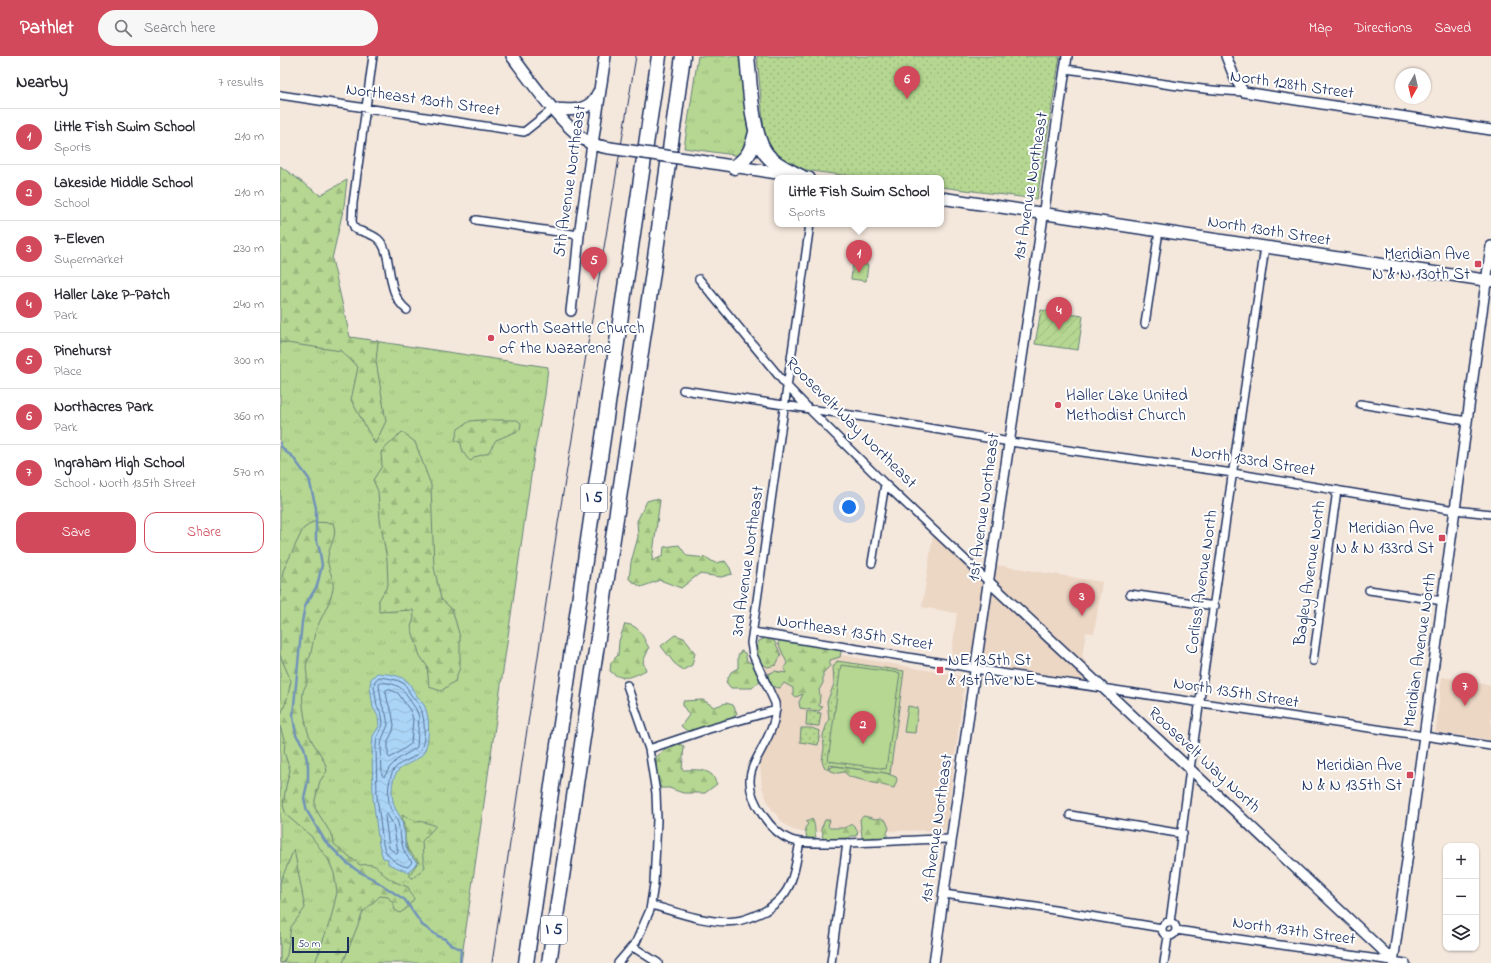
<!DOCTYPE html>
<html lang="en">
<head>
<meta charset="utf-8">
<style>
  :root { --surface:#fff; --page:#f7f7f7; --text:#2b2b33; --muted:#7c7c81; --line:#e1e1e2; --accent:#d1495b }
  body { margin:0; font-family:"Indie Flower",sans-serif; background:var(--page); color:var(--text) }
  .controls { position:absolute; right:12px; bottom:12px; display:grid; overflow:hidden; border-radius:8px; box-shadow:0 1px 3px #0004 }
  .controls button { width:36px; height:36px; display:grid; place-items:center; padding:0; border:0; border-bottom:1px solid var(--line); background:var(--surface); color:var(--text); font:20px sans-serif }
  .compass { position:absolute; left:1115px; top:12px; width:36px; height:36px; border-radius:50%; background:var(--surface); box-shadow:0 1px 3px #0004; rotate:188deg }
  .scale { position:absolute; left:12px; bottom:10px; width:57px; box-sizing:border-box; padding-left:4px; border:2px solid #1b2f5e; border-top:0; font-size:11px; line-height:14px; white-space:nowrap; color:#1b2f5e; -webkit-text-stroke:3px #fff; paint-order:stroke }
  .you { position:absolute; left:569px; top:451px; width:14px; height:14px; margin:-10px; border:3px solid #fff; border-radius:50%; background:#1a73e8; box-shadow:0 0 0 6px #1a73e833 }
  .badge { display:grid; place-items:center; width:26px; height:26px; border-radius:50%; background:var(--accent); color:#fff; font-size:13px; font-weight:700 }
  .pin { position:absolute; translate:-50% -33px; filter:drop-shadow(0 1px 2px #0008) }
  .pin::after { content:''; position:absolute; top:21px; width:14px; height:12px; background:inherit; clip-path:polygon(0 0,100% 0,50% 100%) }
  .popup { position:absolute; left:494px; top:119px; width:170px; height:52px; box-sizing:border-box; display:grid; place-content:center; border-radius:8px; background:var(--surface); filter:drop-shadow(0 1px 3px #0005); font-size:13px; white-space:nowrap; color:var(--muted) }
  .popup b { font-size:15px; color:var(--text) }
  .popup::after { content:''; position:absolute; left:50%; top:100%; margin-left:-8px; border:8px solid transparent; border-top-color:var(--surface) }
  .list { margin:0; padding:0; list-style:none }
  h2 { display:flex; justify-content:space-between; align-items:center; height:52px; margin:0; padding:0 16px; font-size:17px }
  h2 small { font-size:13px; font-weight:400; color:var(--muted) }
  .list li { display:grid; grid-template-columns:26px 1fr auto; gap:12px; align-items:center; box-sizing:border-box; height:56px; padding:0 16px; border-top:1px solid var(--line) }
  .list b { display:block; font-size:15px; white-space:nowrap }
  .list p { margin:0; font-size:13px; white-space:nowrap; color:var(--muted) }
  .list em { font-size:13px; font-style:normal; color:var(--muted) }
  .actions { display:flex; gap:8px; padding:12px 16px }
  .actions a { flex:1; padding:9px 0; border:1px solid var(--accent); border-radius:12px; text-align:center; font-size:14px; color:var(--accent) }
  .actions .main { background:var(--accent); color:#fff }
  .icon { flex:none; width:22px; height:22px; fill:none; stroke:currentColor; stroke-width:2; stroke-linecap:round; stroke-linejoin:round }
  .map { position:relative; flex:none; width:1211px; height:907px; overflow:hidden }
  header { display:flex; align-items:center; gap:24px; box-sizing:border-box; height:56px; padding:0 20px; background:var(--accent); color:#fff }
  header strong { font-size:19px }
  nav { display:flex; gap:22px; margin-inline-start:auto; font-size:14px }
  .search { width:280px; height:36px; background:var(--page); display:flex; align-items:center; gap:10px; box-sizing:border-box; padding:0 14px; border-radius:22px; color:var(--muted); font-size:15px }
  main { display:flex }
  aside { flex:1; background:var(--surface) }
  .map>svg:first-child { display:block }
</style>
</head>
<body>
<header>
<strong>Pathlet</strong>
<div class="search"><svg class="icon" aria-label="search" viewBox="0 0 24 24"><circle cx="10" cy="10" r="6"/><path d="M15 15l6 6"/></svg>Search here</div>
<nav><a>Map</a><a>Directions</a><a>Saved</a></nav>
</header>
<main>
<aside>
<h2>Nearby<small>7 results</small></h2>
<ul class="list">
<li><span class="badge">1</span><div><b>Little Fish Swim School</b><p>Sports</p></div><em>210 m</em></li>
<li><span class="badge">2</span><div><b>Lakeside Middle School</b><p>School</p></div><em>210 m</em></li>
<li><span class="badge">3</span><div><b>7-Eleven</b><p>Supermarket</p></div><em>230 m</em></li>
<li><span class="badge">4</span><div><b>Haller Lake P-Patch</b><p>Park</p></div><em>240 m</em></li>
<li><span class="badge">5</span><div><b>Pinehurst</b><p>Place</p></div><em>300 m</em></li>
<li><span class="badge">6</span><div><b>Northacres Park</b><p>Park</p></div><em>360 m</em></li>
<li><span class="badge">7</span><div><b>Ingraham High School</b><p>School · North 135th Street</p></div><em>570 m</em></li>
</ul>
<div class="actions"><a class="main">Save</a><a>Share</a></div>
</aside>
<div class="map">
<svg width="1211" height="907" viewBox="0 0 1211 907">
  <defs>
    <pattern id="grass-tufts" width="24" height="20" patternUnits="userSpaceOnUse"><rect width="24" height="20" fill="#b5d791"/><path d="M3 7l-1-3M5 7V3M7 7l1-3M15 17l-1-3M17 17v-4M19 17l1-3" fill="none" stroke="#9bb97f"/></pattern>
    <pattern id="forest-firs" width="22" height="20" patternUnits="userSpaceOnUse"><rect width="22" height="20" fill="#b5d791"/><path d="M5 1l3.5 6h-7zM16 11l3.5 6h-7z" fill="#9bb97f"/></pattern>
    <pattern id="park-dots" width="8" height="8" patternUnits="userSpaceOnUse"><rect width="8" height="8" fill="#b5d791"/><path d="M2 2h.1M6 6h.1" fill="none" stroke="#9bb97f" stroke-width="1.8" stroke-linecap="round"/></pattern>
    <pattern id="garden-furrows" width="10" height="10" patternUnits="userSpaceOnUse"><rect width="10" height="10" fill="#b5d791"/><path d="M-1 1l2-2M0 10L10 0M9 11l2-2" fill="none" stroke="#9bb97f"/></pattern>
    <pattern id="water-waves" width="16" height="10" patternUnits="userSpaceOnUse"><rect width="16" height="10" fill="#abd5f6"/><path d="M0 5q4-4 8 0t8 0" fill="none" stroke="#93b7d5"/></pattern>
  </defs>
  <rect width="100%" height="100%" fill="#f4e7dc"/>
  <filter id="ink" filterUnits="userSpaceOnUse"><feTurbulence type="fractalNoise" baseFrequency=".025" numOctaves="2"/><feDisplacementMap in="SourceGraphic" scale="8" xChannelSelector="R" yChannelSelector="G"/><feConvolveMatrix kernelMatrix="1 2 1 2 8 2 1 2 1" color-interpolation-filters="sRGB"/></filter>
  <g filter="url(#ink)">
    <!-- built -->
    <path fill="#ecd6c4" d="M654,473L709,525L711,508L822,526L814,577L806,576L802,600L822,632L799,625L705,610L671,602L677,557L642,551Z
      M482,585L685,621L666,774L522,776L513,774L502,766L489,749L482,731L480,708L497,668V647L481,608Z
      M1162,621L1211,629V684L1156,676V672Z"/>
    <!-- grass -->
    <path fill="url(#grass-tufts)" stroke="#688378" d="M418,0H462L470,82L462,100L404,92Z
      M0,271L268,311L265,339L255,392L181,907H0Z"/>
    <!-- forest -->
    <path fill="url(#forest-firs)" stroke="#688378" d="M0,110L40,139L67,124L64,150L52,203L70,281L98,285L96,305L106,365L95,388L71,344L78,311L61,295L0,286Z
      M203,364H237L241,367L240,374L216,384L208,397L195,401L191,405C186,403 181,392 181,387L175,384L178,373L190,365Z
      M122,376L135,386L151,429L154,511L161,543L172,553L180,581V611L175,625L161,635L149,631L147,610L140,600L131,571L134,562L133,554L99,556V544L108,529L107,504L100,463L98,435L93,424L102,410L101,396Z
      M374,443L380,444L372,505L383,500L384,491L399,489L407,500L427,502L435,507L445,505L450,512L452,518L441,521L419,518L401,532L380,524L361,531L349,523L351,506L358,481L357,465L367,445Z
      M33,466L53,467C58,481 50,487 48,500C46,512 55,521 53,533C50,549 40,562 35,577C33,584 32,593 30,601C23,609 28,616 27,625C27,629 23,633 23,636C21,643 26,672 29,679C35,693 44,699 47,715L40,725L35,744V752L53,781L54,788L80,809C100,807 95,812 107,821C114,826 120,828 128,831L134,843L126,853L120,857L115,854L113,847L108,841L100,840L83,856L63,907H35L51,862L57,836L54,817L48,803L31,780L6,759L3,749L6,730L10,714L4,696L5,687L0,670V661L7,643L11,625L0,599V539L3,515L23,473Z
      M345,568C360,569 362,580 369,592L363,606L366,614C353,621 342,626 330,615L331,606L338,599L339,585Z
      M395,579L404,582L415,597L412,609L403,614L394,607L381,590Z
      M488,581L495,586L501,599L496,609L488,611L480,607L475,594L479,585Z
      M501,582L559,593L561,596L560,601L550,604V610L543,617V627L539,634L540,639L539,650L543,651L539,655L520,652L519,646L523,638L516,641L513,638V632L504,627L500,632L494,631L489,625L488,618L495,615L506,617L504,612L507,607L498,587Z
      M461,595L465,597L467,605C477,609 479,615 480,625L472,632H451L446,626L451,616L458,612V600Z
      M423,644L434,651L446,647L453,649L457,657L450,665L407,675L401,670L409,659L403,650V645Z
      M398,688L404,690L402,714C411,714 425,712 432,719C434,721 435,725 437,728L425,737H403L389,732H381L376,719V701L385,694Z
      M554,710L606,717L616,721L617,724L614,732L570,721L564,716L558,717L551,715L550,712Z
      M122,759C130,765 145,765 156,770L142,785L143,803L145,811L133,822L130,821V818L138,806L128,794L125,784V776Z
      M584,760L596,763L601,762L606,765L609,772L607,777V782L603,783C597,781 592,780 586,784L582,781L580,763Z
      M532,763C536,769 534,774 536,781L532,784L527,783L525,772L528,768L526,766Z
      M545,764H550L548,770L550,772H564L572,768L576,772L578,776L576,780H571L569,782L544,783L542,780L543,778L541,773Z
      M14,793L25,852L11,871L7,899L3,907H0V827Z"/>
    <!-- park -->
    <path fill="url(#park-dots)" stroke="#688378" d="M477,0H780L757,143L661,131V122H586L538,116L522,113L496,102L485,86Z
      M557,605L624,615L610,718L606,717L549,709L548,714L544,711L542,705L544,692L543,679L549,662L547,646L554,628L553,611Z
      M527,655L541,657L539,670L526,669Z
      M521,672H531L540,675L538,689L520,686Z"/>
    <!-- garden -->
    <path fill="url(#garden-furrows)" stroke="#688378" d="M761,254L803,260L798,294L755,288Z"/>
    <!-- pitch -->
    <path fill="#b5d791" stroke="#688378" d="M573,207L588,209L586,225L571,223Z
      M561,609L620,617L606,713L548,705Z
      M628,650L638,652L635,677L624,676Z"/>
    <!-- water -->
    <path fill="url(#water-waves)" stroke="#7193b9" d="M97,617C106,618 116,618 124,623C130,626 131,631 135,637C137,641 141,644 144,649C150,660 150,681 145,694C141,705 124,707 117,716C111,724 111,739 114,749C115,754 120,759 122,765C123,769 122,773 125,776C124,783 125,793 130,799C132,802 135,803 137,807L128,816L108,808V803L103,802L99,789L93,742L92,690L93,680L99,670L98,660L93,652L90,630L91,623Z"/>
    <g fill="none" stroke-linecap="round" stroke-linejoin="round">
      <!-- shore -->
      <path stroke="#55719b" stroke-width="1" d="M99,621C107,622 116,623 123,627C127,630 128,634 131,639C134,643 138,647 140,651C145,660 146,684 141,693C136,704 119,704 113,715C108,725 107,741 110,751C112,757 117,762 118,767C122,782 120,795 132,806L128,811C116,809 105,799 103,788L97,741L96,690L97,681L103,669L102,659L97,650L94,630L95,625Z
        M100,627C107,626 116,628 122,633L136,653L139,661L137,691L133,694L118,703L110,711L104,721L102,719L101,690L102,683L108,669L106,658L102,649L99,630Z
        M106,634L108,633L118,637L131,656L133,663L131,688L110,702L108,700V685L113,675L114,669L112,657L108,647Z
        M107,758L113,768L118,796L117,798L109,792L105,760Z"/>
      <!-- stream -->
      <path stroke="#7193b9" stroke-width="2.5" d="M0,387L1,390L6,396L12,400L29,423L36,452V484L39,491L42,509L37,530L25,550L22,566L13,660L16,679L24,691L28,709V724L24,742L27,755L45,785L67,807L78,815L93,823L125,844L142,869L158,880L165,883L170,888L178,892H181L180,907"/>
      <defs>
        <path id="minor" d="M93,0L73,147L72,166L75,173C82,176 91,177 98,183C115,198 103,235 127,254
          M785,13C845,20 904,34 964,36
          M0,39L244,76L273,53
          M196,164L299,179
          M530,168L471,587L473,599L495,647C498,667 485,686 476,704C473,710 470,717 470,724C469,744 491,777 511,784C522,788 535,787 547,787C588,788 630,783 671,783
          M419,223L507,330L530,354L605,428L709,526
          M865,268L879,175
          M403,334L590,362L730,386L953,417L1175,454L1211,458
          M1080,348L1187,365
          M592,507L605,428
          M1089,534L1163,545
          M850,538L935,550
          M473,576L670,608L707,615L1211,690
          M1033,605L1057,434
          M369,693L429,673L496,654
          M790,759L903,778
          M664,838L756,851L882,872
          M372,849C396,856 431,869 456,865C466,864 476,859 485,855C496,848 507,838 511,825C516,813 517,799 520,786
          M882 873a7 7 0 1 1 14 0a7 7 0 1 1-14 0Z
          M890,866L910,713L985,191
          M896,874L1126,907
          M353,891L378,907
          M338,907L356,886L370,854L374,828L377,764L376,737L369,693L347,629
          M551,907L567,787
          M884,907L888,880"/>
        <path id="tertiary" d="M946,0L955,23L964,36L1211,74
          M291,255L294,230L299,179L312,88
          M709,526L910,713L1116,907
          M654,907L694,622L787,0
          M1113,907L1211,190"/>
        <path id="secondary" d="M232,0C250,24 286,76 312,88C318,90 324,91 330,92
          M273,53C290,54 310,57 318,37
          M312,88L325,0
          M420,105L529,122
          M661,142L1211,225"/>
        <path id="motorway" d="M467,0C470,26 471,80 487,99C495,109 510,115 521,121
          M455,111C470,100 472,93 476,76
          M246,907L379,0
          M269,907L372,223L403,0"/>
      </defs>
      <!-- minor casing -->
      <use href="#minor" stroke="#1b2f5e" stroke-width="10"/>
      <!-- tertiary casing -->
      <use href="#tertiary" stroke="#1b2f5e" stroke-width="12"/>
      <!-- secondary casing -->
      <use href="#secondary" stroke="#1b2f5e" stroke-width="14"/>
      <!-- motorway casing -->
      <use href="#motorway" stroke="#1b2f5e" stroke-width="17"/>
      <!-- minor -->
      <use href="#minor" stroke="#fff" stroke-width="7"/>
      <!-- tertiary -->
      <use href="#tertiary" stroke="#fff" stroke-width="9"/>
      <!-- secondary -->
      <use href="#secondary" stroke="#fff" stroke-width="11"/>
      <!-- motorway -->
      <use href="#motorway" stroke="#fff" stroke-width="14"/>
      <!-- tram -->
      <path stroke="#1b2f5e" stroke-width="1" d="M212,907L278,467L356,0"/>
      <defs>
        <path id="secondary-bridge" d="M330,92L420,105"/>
      </defs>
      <!-- secondary-bridge casing -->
      <use href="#secondary-bridge" stroke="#1b2f5e" stroke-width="14" stroke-linecap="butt"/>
      <!-- secondary-bridge -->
      <use href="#secondary-bridge" stroke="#fff" stroke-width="11"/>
    </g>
  </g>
  <!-- markers -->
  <g fill="#d1495b" stroke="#fff" stroke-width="1.5">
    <rect x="1194" y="204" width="8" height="8" rx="2"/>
    <circle cx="211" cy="282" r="4"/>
    <circle cx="778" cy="349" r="4"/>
    <rect x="1158" y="478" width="8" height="8" rx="2"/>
    <rect x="656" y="610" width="8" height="8" rx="2"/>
    <rect x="1126" y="715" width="8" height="8" rx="2"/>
  </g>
  <g text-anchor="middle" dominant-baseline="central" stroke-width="4" stroke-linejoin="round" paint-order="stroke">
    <!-- shield labels -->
    <g fill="#fff" stroke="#5f6d8e" stroke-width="1">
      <rect x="301" y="428" width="26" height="28" rx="3"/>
      <rect x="261" y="860" width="26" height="28" rx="3"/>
    </g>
    <g font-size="16" font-weight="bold" fill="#1b2f5e">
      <text x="314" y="442">I 5</text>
      <text x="274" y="874">I 5</text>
    </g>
    <!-- street labels -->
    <g font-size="17" fill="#1b2f5e" stroke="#fff">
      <text transform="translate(1012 29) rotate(8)">North 128th Street</text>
      <text transform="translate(143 44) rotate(8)">Northeast 130th Street</text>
      <text transform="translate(290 125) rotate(-82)">5th Avenue Northeast</text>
      <text transform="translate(751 130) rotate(-81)">1st Avenue Northeast</text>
      <text transform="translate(989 175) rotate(9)">North 130th Street</text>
      <text transform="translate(571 367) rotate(45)">Roosevelt Way Northeast</text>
      <text transform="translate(973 405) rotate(9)">North 133rd Street</text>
      <text transform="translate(704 451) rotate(-82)">1st Avenue Northeast</text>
      <text transform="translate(468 505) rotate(-82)">3rd Avenue Northeast</text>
      <text transform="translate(1030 517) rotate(-82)">Bagley Avenue North</text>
      <text transform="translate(922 526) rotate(-82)">Corliss Avenue North</text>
      <text transform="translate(575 577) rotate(9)">Northeast 135th Street</text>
      <text transform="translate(1140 594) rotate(-82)">Meridian Avenue North</text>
      <text transform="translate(956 637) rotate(9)">North 135th Street</text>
      <text transform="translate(924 704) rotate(43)">Roosevelt Way North</text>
      <text transform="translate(657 772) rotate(-82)">1st Avenue Northeast</text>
      <text transform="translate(1014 875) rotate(8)">North 137th Street</text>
    </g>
    <!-- poi labels -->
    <g font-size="17" fill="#1b2f5e" stroke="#fff" text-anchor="end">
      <text x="1190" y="198">Meridian Ave<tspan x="1190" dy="20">N &amp; N 130th St</tspan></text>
      <text x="219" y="272" text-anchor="start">North Seattle Church<tspan x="219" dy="20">of the Nazarene</tspan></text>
      <text x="786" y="339" text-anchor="start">Haller Lake United<tspan x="786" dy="20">Methodist Church</tspan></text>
      <text x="1154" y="472">Meridian Ave<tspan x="1154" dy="20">N &amp; N 133rd St</tspan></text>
      <text x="668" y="604" text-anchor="start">NE 135th St<tspan x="668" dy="20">&amp; 1st Ave NE</tspan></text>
      <text x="1122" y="709">Meridian Ave<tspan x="1122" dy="20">N &amp; N 135th St</tspan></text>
    </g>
  </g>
</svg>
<div class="controls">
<button>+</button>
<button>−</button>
<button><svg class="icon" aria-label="layers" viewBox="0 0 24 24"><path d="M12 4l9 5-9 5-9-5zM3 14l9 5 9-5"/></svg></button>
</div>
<svg class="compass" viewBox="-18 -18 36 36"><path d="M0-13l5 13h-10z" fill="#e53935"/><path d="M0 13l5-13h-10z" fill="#7c7c81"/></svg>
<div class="scale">50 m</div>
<div class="you"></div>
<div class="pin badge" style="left:579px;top:217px">1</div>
<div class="popup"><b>Little Fish Swim School</b>Sports</div>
<div class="pin badge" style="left:583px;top:688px">2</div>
<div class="pin badge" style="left:802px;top:560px">3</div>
<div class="pin badge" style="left:779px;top:274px">4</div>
<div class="pin badge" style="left:314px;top:224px">5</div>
<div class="pin badge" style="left:627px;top:43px">6</div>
<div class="pin badge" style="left:1185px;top:650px">7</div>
</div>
</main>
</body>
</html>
